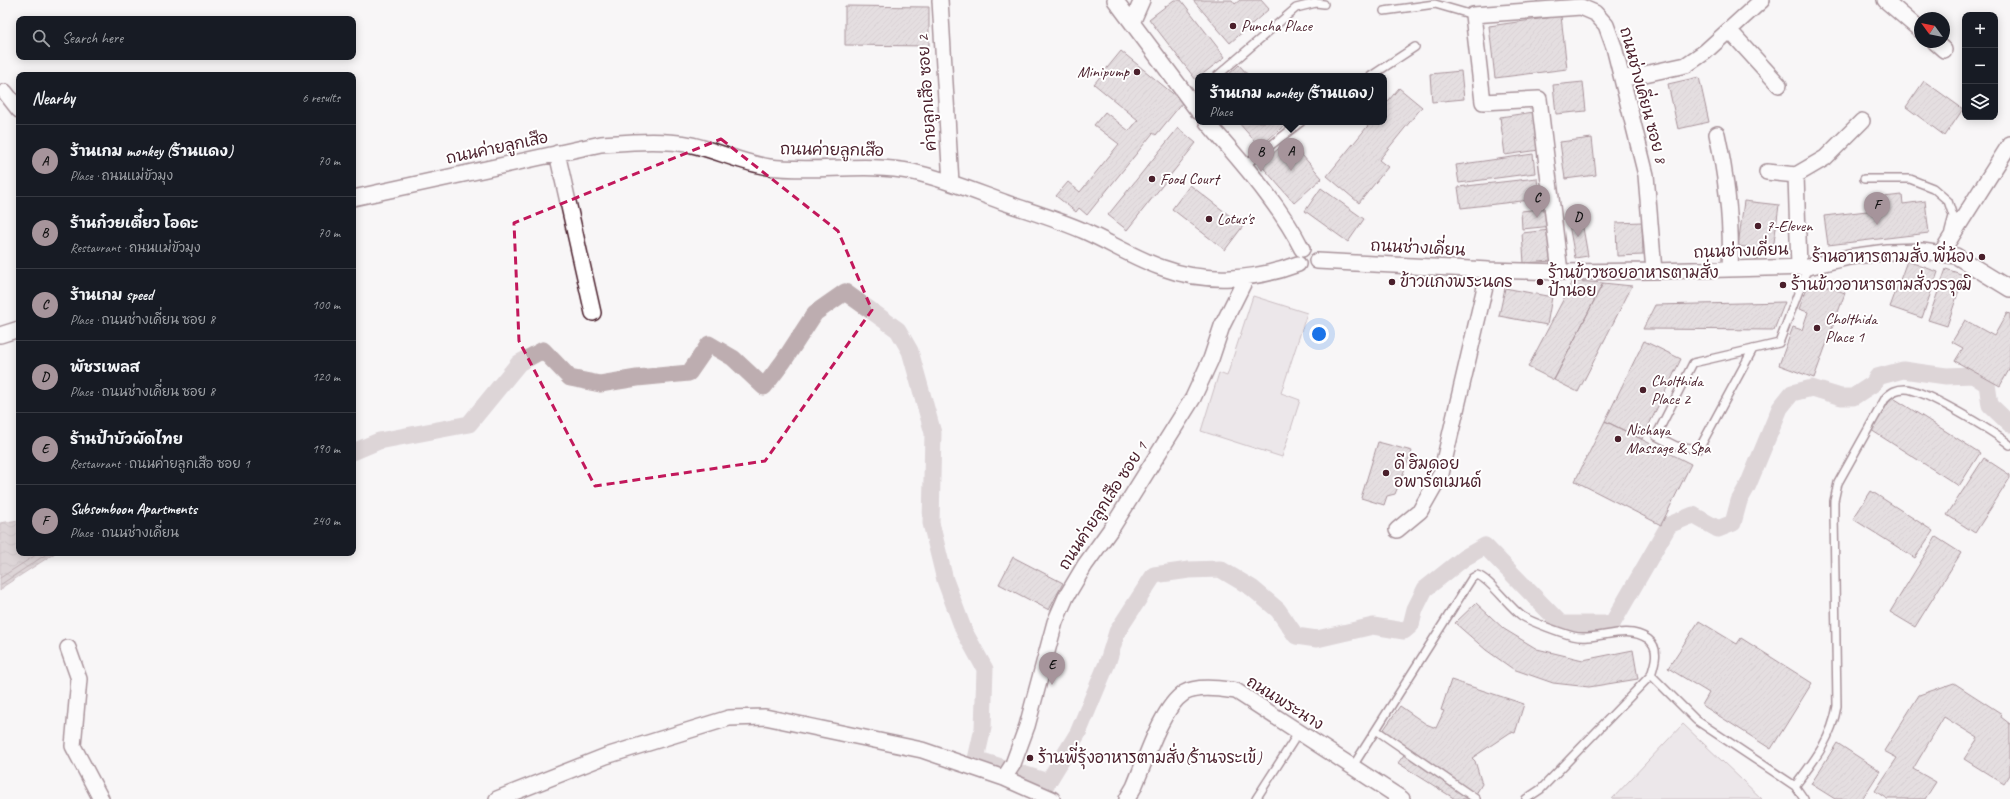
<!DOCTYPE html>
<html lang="en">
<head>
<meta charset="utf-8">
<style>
  :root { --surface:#171b24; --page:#242831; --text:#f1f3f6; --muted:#9ea1a6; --line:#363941; --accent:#a6949b }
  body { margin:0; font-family:Caveat,"Playpen Sans Thai",sans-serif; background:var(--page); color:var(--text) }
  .controls { position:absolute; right:12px; top:12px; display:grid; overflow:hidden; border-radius:8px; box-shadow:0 2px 10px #0003 }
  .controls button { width:36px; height:36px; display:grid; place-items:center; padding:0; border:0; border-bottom:1px solid var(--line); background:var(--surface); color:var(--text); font:20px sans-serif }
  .compass { position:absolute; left:1914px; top:12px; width:36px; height:36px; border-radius:50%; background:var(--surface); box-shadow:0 2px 10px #0003; rotate:303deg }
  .you { position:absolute; left:1319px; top:334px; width:14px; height:14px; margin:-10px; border:3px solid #fff; border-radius:50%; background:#1a73e8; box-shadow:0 0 0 6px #1a73e833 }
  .badge { display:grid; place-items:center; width:26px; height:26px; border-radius:50%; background:var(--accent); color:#111; font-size:13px; font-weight:700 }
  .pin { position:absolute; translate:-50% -33px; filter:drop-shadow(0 1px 2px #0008) }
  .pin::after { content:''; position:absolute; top:21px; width:14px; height:12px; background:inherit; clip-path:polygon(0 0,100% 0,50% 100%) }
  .popup { position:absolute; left:1195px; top:73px; width:192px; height:52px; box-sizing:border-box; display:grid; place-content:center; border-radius:8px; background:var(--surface); filter:drop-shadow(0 1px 3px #0005); font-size:13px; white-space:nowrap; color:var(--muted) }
  .popup b { font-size:15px; color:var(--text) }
  .popup::after { content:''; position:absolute; left:50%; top:100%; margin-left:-8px; border:8px solid transparent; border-top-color:var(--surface) }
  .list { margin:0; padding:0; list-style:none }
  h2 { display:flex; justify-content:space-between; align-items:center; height:52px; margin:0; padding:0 16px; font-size:17px }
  h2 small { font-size:13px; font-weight:400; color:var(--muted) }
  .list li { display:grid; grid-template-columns:26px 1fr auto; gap:12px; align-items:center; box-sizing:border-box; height:72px; padding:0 16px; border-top:1px solid var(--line) }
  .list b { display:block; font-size:15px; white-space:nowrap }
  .list p { margin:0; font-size:13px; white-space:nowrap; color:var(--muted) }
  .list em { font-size:13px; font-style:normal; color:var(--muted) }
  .icon { flex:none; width:22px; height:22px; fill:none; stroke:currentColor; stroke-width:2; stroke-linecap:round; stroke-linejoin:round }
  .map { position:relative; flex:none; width:2010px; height:799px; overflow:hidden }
  .search { position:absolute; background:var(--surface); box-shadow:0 2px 10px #0003; left:16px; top:16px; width:340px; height:44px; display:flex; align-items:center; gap:10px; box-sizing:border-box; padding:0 14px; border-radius:8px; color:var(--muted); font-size:15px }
  .panel { position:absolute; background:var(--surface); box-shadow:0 2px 10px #0003; left:16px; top:72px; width:340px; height:484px; border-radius:8px }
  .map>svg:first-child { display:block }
</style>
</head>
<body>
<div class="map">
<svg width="2010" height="799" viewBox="0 0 2010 799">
  <defs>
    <pattern id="water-waves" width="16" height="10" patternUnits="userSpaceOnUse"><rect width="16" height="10" fill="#bdadb0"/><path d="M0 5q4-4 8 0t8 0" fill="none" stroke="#9c8c8f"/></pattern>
    <pattern id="building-hatch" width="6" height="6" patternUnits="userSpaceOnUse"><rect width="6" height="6" fill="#cdc1c4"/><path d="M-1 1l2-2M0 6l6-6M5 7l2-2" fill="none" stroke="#b2a5a9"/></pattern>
  </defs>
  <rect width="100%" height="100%" fill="#f8f6f7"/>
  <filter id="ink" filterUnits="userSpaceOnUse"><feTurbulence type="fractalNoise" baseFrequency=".025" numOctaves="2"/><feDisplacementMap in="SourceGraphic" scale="8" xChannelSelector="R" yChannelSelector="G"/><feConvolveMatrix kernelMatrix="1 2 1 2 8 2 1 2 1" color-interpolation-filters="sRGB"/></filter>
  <g filter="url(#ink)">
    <!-- grass -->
    <path fill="#ded6d9" stroke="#947a82" d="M1253,296L1307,313L1281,393L1300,400L1282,457L1201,431L1219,373L1227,376Z
      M1683,724L1762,799H1612Z"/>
    <!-- water -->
    <path fill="url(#water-waves)" stroke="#8f747b" d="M19,520V553H55L4,586L0,591V523Z"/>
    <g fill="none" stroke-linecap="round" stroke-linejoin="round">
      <!-- shore -->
      <path stroke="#785860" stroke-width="1" d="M0,578L39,553
        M0,585L48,553"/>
      <!-- canal -->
      <path stroke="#bdadb0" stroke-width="17" d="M353,452L379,441L469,424L519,363L543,350L570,378L600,384L637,378L689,373L709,344L733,358L764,387L783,362L815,313L845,292L898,330L910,351L933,433L931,523L945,580L964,631L985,669L983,728L976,759L1048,782L1078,733L1108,661L1117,632L1154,575L1189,570L1220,569L1252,588L1278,610L1296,636L1317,639L1373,626L1404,631L1411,625L1415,609L1425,589L1464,558L1485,546L1561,624H1612L1669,525L1693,515L1718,529L1733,523L1739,501L1748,485L1780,408L1792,393L1812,388L1841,397H1853L1873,384L1877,377L1903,370L1946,376L1973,375L1987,384L1990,405L2010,424"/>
    </g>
    <!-- building -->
    <path fill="url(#building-hatch)" stroke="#4a1f2b" d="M1174,0H1181L1225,57L1200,76H1198L1196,80L1149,19Z
      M1193,0H1232L1235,4L1240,0H1261L1269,9L1230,43Z
      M845,6L929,7V46L845,45Z
      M1561,16L1567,69L1495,78L1489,26Z
      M1121,51L1183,102L1156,135L1153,133L1087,215L1079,208L1076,212L1056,196L1068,182L1080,192L1119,144L1094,125L1105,112L1129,131L1138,120L1094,84Z
      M1239,65L1249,76H1227Z
      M1461,71L1464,99L1432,102L1430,74Z
      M1699,77L1709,122L1678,129L1668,84Z
      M1924,81L1963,109L1945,136L1906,107Z
      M1583,82L1586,111L1556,114L1553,85Z
      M1399,88L1422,107L1379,160L1388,167L1359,203L1327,176L1371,122H1384V106Z
      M1534,112L1539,150L1505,155L1500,117Z
      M1238,122H1288L1260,147Z
      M1178,128L1196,143L1127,230L1108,215Z
      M1592,138L1596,175L1565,179L1560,142Z
      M1289,140L1322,178L1294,203L1260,164Z
      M1533,154L1535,173L1459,183L1456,165Z
      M1537,178L1539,199L1461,208L1458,187Z
      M1190,185L1243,226L1225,250L1172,209Z
      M1321,188L1364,219L1348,242L1305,211Z
      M1902,195L1903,204L1925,201L1929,233L1828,245L1824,216L1884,209L1883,197Z
      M1744,201L1779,205L1773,250L1738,246Z
      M1551,208L1553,226L1522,229L1521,211Z
      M1581,216L1588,256L1575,258L1568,219Z
      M1642,222L1643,255L1617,256L1616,223Z
      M1550,230L1553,261L1524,263L1522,233Z
      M1907,261L1938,272L1922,318L1890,307Z
      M1946,269L1964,275L1947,326L1928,320Z
      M1810,280L1845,293L1814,378L1779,365L1793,327L1802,330L1808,312L1799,309Z
      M1573,281L1603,283L1554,380L1528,367Z
      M1603,283L1632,286L1578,392L1554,380Z
      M1505,288L1552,297L1547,325L1499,316Z
      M1785,302L1774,330L1643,329L1655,305Z
      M2007,313L2010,314V368L2000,386L1955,361L1963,348L1952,342L1965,320L1994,336Z
      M1644,341L1681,359L1642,439L1605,421Z
      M1892,397L1980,453L1959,486L1871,430Z
      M1605,421L1691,464L1661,525L1575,481Z
      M1378,442L1412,451L1395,494L1387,496L1384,505L1361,498Z
      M1984,458L2010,475V478L1975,533L1947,515Z
      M1871,491L1933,531L1915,558L1853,519Z
      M1936,537L1961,553L1915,627L1890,612Z
      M1013,557L1063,583L1049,610L999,584Z
      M1476,603L1504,629L1537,649L1583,660L1633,650L1638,679L1589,687L1553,683L1513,669L1486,650L1455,623Z
      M1699,621L1737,644L1741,638L1812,683L1771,749L1702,705L1709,693L1668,668Z
      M1451,680L1524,704L1515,733L1511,732L1472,758L1475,761L1482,784L1473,799H1455L1398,763L1406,752L1380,735L1400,706L1426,724L1436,728L1444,711L1441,710Z
      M1954,683L2002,714L2001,717L2010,724V775L2004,784L1964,759L1978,738L1944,717L1913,769L1936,782L1925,799H1887L1875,791L1897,758L1884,751L1919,695Z
      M1837,743L1880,771L1862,799H1835L1811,784Z"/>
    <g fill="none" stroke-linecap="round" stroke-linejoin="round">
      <defs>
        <path id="lane" d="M1384,11L1435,4L1473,15
          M1217,76L1296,8L1316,3L1324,4
          M1371,76L1415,47
          M1244,166L1301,122
          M1864,179H1910L1933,188L1948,201L1953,216L1949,231
          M1753,349L1699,449L1676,446L1656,436L1693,363L1779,343L1808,267
          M1651,675L1696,720L1795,786L1804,799
          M1376,730L1476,799
          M1353,766L1472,578L1477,575C1489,578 1509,607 1522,616C1531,622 1562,633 1573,636C1597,642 1625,623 1648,639C1660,648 1655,663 1651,675L1541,789L1526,799
          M1795,786C1814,761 1832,738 1837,706L1834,514V501L1838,483L1886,397C1892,392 1896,389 1905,389C1924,389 1994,432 2010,445
          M1256,799L1299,732"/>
        <path id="street" d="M940,0L951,183
          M1115,0L1198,111
          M1885,0L1920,30
          M1132,23L1142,0
          M1729,30L1779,85
          M1935,42L1944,50
          M1622,79L1686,65L1705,52L1762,0
          M5,92L19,110
          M1207,122C1240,161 1279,203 1302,249
          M1717,134C1727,180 1732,223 1730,269
          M557,153L593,313
          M1767,172L1796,175L1825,158L1862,121
          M1796,175L1799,267
          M353,198L601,144C631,142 663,139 692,145C718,151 742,163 769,167C816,173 866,162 913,172C945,179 976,192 1006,203C1032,212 1059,220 1084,231C1111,243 1136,259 1163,268C1206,284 1256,280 1298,264
          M1941,253L2010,144
          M1317,261L1489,270L1560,272L1654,271L1808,267L1849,257L1887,252L1922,251L1956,256L2010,289
          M1560,272L1539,99L1483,102L1473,15L1581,7L1595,13L1606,25L1614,47L1646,175L1654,271
          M0,335L19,329
          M1397,530L1420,511L1441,474L1489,270
          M68,648L79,679L73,746L101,799
          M1004,778L1013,764L1027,726L1055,622L1066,597L1085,565L1113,526L1193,398L1211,359L1222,326L1246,278
          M497,799L606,756L729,718L765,717L922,750L1004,778L1052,799
          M1127,799L1134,787C1145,762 1161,708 1184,693C1198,685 1221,689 1236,691L1402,799"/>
      </defs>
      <!-- lane casing -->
      <use href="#lane" stroke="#4a1f2b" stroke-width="10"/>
      <!-- street casing -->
      <use href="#street" stroke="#4a1f2b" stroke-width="18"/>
      <!-- lane -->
      <use href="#lane" stroke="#fff" stroke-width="7"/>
      <!-- street -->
      <use href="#street" stroke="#fff" stroke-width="15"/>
    </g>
  </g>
  <!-- marked area -->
  <path d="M0 0H2010V799H0ZM721,139L838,231L872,310L765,461L595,486L519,341L514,223Z" fill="#f8f6f7" fill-opacity=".55" fill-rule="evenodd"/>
  <path fill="none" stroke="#c2185b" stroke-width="3" stroke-dasharray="8 5" stroke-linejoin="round" d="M721,139L838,231L872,310L765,461L595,486L519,341L514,223Z"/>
  <!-- markers -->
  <g fill="#4a1f2b" stroke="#fff" stroke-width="1.5">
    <circle cx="1233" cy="26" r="4"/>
    <circle cx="1137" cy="72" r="4"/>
    <circle cx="1152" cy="179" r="4"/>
    <circle cx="1209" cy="219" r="4"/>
    <circle cx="1758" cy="226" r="4"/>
    <circle cx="1982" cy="257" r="4"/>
    <circle cx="1392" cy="282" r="4"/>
    <circle cx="1540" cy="282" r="4"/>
    <circle cx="1783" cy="285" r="4"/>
    <circle cx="1817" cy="328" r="4"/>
    <circle cx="1643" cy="390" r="4"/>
    <circle cx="1618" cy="439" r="4"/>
    <circle cx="1386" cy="473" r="4"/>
    <circle cx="1030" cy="758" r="4"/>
  </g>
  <g text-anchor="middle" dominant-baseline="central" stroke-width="4" stroke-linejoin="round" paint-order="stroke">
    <!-- poi labels -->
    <g font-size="16" fill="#4a1f2b" stroke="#fff" text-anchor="start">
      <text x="1241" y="26">Puncha Place</text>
      <text x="1129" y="72" text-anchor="end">Minipump</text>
      <text x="1160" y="179">Food Court</text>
      <text x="1217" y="219">Lotus's</text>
      <text x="1766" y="226">7-Eleven</text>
      <text x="1974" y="257" text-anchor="end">ร้านอาหารตามสั่ง พี่น้อง</text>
      <text x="1548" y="273">ร้านข้าวซอยอาหารตามสั่ง<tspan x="1548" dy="18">ป้าน่อย</tspan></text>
      <text x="1400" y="282">ข้าวแกงพระนคร</text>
      <text x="1791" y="285">ร้านข้าวอาหารตามสั่งวรวุฒิ</text>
      <text x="1825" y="319">Cholthida<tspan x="1825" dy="18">Place 1</tspan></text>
      <text x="1651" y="381">Cholthida<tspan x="1651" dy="18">Place 2</tspan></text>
      <text x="1626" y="430">Nichaya<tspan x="1626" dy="18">Massage &amp; Spa</tspan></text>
      <text x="1394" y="464">ดี ฮิมดอย<tspan x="1394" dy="18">อพาร์ตเมนต์</tspan></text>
      <text x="1038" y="758">ร้านพี่รุ้งอาหารตามสั่ง(ร้านจระเข้)</text>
    </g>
    <!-- street labels -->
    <g font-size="16" fill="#4a1f2b" stroke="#fff">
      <text transform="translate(927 93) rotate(-94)">ค่ายลูกเสือ ซอย 2</text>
      <text transform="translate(1643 95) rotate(75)">ถนนช่างเคี่ยน ซอย 8</text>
      <text transform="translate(497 148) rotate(-12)">ถนนค่ายลูกเสือ</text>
      <text transform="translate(832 150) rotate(1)">ถนนค่ายลูกเสือ</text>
      <text transform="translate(1418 248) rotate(3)">ถนนช่างเคี่ยน</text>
      <text transform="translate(1741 251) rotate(-2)">ถนนช่างเคี่ยน</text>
      <text transform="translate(1103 506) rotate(-57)">ถนนค่ายลูกเสือ ซอย 1</text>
      <text transform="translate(1285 703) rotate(32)">ถนนพระนาง</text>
    </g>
  </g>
</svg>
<div class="controls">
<button>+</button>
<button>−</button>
<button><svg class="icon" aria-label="layers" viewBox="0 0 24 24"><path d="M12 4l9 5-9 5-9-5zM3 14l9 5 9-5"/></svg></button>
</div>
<svg class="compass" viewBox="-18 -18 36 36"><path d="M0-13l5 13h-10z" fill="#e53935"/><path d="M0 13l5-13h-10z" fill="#9ea1a6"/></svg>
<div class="you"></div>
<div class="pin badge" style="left:1291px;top:171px">A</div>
<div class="popup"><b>ร้านเกม monkey (ร้านแดง)</b>Place</div>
<div class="pin badge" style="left:1261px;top:172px">B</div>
<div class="pin badge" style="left:1537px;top:218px">C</div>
<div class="pin badge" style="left:1578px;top:237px">D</div>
<div class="pin badge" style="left:1052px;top:685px">E</div>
<div class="pin badge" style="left:1877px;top:225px">F</div>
<div class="search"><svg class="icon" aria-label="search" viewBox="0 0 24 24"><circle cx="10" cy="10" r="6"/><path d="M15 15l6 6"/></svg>Search here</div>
<section class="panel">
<h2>Nearby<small>6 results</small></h2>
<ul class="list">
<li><span class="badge">A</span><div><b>ร้านเกม monkey (ร้านแดง)</b><p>Place · ถนนแม่ขัวมุง</p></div><em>70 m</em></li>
<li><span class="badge">B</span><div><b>ร้านก๋วยเตี๋ยว โอดะ</b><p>Restaurant · ถนนแม่ขัวมุง</p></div><em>70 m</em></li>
<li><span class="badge">C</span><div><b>ร้านเกม speed</b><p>Place · ถนนช่างเคี่ยน ซอย 8</p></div><em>100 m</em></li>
<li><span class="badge">D</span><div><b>พัชรเพลส</b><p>Place · ถนนช่างเคี่ยน ซอย 8</p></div><em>120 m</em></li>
<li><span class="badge">E</span><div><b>ร้านป้าบัวผัดไทย</b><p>Restaurant · ถนนค่ายลูกเสือ ซอย 1</p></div><em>190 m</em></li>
<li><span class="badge">F</span><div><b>Subsomboon Apartments</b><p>Place · ถนนช่างเคี่ยน</p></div><em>240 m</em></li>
</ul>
</section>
</div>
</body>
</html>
